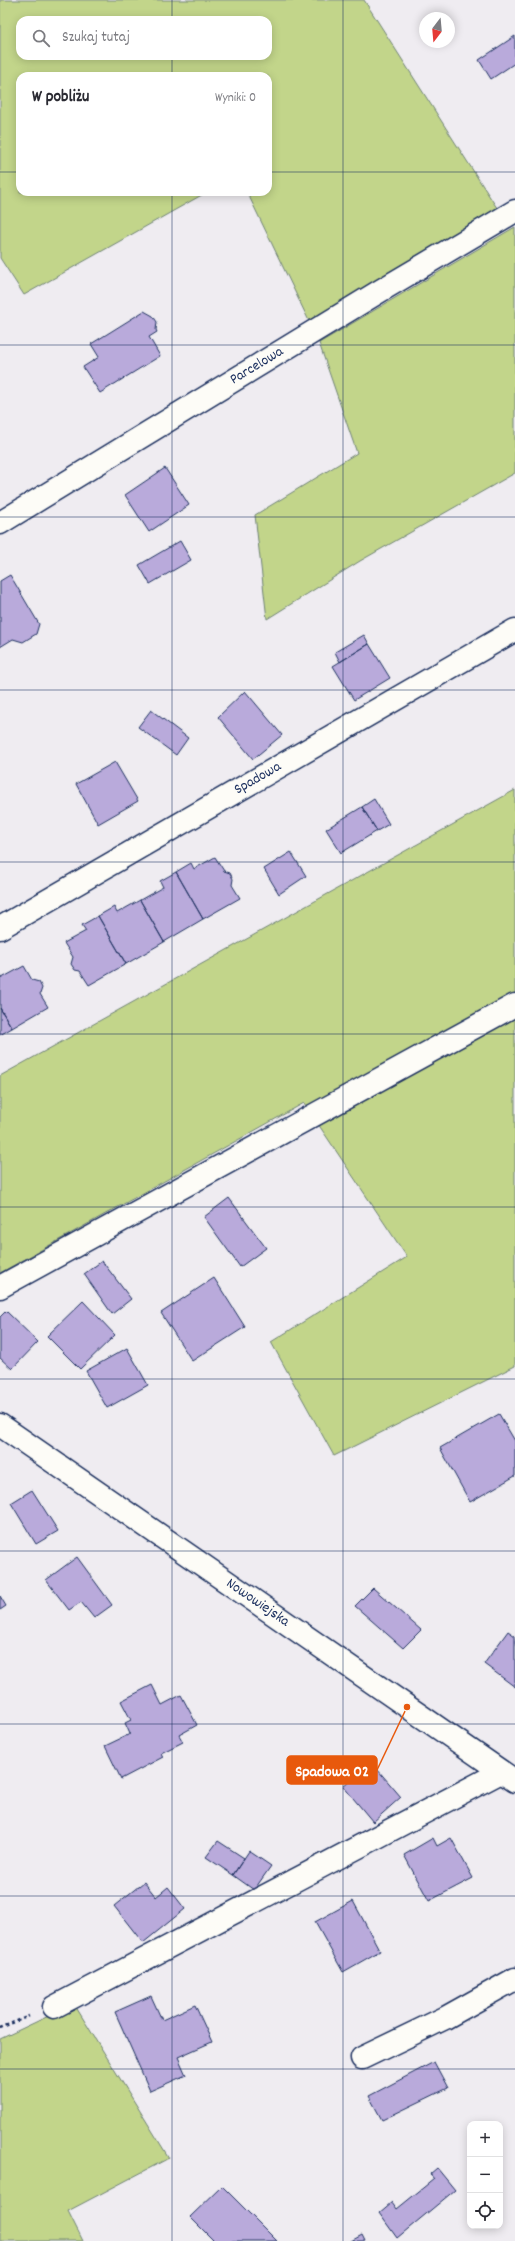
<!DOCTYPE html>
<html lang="pl">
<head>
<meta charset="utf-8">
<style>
  :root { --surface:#fff; --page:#f2f2f3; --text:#2b2b33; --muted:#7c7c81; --line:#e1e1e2 }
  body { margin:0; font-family:Dekko,sans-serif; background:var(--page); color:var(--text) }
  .controls { position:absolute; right:12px; bottom:12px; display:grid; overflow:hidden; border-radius:8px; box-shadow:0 2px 10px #0003 }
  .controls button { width:36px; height:36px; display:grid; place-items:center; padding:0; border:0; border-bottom:1px solid var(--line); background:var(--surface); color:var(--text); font:20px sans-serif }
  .compass { position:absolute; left:419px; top:12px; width:36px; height:36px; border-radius:50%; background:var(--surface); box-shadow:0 2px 10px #0003; rotate:196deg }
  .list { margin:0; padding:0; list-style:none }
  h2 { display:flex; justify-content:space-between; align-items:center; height:52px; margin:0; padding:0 16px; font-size:17px }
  h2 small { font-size:13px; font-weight:400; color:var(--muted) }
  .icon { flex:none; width:22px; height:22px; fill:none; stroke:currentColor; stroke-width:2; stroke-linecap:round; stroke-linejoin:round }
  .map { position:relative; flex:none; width:515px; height:2241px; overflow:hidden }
  .search { position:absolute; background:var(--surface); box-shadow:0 2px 10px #0003; left:16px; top:16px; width:256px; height:44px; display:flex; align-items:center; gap:10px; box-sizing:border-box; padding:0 14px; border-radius:12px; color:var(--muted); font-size:15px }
  .panel { position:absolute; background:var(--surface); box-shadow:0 2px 10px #0003; left:16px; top:72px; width:256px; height:124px; border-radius:12px }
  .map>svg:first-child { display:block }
</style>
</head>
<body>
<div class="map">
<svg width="515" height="2241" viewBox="0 0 515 2241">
  <rect width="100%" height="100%" fill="#efecf1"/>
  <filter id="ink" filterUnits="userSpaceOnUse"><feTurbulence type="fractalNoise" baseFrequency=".025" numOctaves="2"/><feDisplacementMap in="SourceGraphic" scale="8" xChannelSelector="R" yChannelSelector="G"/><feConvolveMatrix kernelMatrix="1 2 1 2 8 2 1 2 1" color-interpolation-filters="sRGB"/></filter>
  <g filter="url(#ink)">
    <!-- green -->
    <path fill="#c2d58a" stroke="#6e8274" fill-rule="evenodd" d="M0,0H364L497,208L309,321L247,192H268V76H20V192H207L24,295L0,258ZM20,20H268V56H20Z
      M515,227V473L360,561L267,619L255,515L357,453L319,343Z
      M515,790V1366L334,1456L271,1342L407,1257L304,1103L0,1273V1076Z
      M74,2004L169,2158L68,2211L83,2241H0V2039Z"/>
    <!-- building -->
    <path fill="#b9aadb" stroke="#1b2f5e" d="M515,36V63L491,79L479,60Z
      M144,311L153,316L157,322L156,330L157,332L149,337L160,356L100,393L83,367L99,357L91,344Z
      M165,468L189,505L149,532L125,495Z
      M180,541L191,560L150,584L139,565Z
      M10,575L39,624L36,634L23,642L13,639L0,647V581Z
      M364,635L369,644L340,662L335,652Z
      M369,644L390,678L354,700L333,666Z
      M245,691L282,735L253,759L218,717Z
      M151,710L188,738L176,755L138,727Z
      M115,762L138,801L98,824L76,784Z
      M374,799L389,824L377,831L362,807Z
      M362,807L377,831L341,853L326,829Z
      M291,852L306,876L279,894L264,869Z
      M215,857L224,871L230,873L233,879L232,885L240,898L203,919L176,872L191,863L194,869Z
      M176,872L203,919L164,942L140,900L163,887L160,881Z
      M140,900L164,942L126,964L98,916L114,907L117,913Z
      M98,916L126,964L89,985L80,971L75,970L71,964L73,957L64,943L86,931L82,925Z
      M24,966L32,980L39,982L42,988L40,994L48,1007L12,1028L0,1008V974L2,978Z
      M0,1008L12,1028L0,1035Z
      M229,1198L266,1248L240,1267L204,1217Z
      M102,1261L131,1299L112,1314L84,1274Z
      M214,1278L245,1327L192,1361L161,1313Z
      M83,1301L115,1335L80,1369L47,1336Z
      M6,1311L38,1342L12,1369L0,1358V1317Z
      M127,1348L148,1385L107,1408L86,1371Z
      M499,1414L515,1441V1476L470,1502L440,1448Z
      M32,1490L58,1531L36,1544L11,1503Z
      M77,1557L112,1605L94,1618L81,1602L69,1610L46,1580Z
      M373,1588L421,1630L403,1648L355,1606Z
      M0,1596L6,1606L0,1610Z
      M508,1631L515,1636V1687L484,1664Z
      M152,1685L162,1705L181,1695L197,1725L179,1735L183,1742L161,1753L163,1757L121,1779L105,1746L130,1734L125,1723L131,1720L121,1701Z
      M371,1762L401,1797L373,1822L343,1786Z
      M433,1838L437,1846L451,1838L473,1878L429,1901L404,1855Z
      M218,1841L244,1858L233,1875L206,1857Z
      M249,1851L271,1866L254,1890L233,1875Z
      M144,1882L156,1897L168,1887L185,1909L143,1943L114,1906Z
      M353,1901L380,1951L343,1972L315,1922Z
      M151,1996L162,2020L195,2005L212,2042L178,2057L186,2075L150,2091L115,2012Z
      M434,2062L448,2088L382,2120L369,2096Z
      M437,2168L455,2190L397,2238L379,2213L392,2202L397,2209L434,2179L430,2174Z
      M222,2186L277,2241H214L190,2217Z
      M362,2235L365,2241H351Z"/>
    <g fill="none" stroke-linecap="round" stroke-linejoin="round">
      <defs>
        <g id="minor">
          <path id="s1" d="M0,523L380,291L515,211"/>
          <path id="s2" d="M0,928L515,630"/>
          <path d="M0,1287L515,1005"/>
          <path id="s3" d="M0,1425L515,1781"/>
          <path d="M54,2007L501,1772"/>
          <path d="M362,2058L445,2018L515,1979"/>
        </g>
      </defs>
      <!-- minor casing -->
      <use href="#minor" stroke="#1b2f5e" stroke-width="25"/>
      <!-- path -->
      <path stroke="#1b2f5e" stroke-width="2.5" stroke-dasharray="3 3" stroke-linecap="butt" d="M0,2028L29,2016"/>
      <!-- minor -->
      <use href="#minor" stroke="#fdfcf7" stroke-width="22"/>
    </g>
  </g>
  <!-- grid -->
  <path fill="none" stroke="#1b2f5e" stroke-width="1" stroke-opacity="0.55" d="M172,0V20M343,0V2241M172,56V76M0,172H20M268,172H515M172,192V2241M0,345H515M0,517H515M0,690H515M0,862H515M0,1034H515M0,1207H515M0,1379H515M0,1551H515M0,1724H515M0,1896H515M0,2069H515"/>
  <g text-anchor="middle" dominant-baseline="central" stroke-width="3.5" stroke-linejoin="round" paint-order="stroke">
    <!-- street labels -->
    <g font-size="15" fill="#1b2f5e" stroke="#fdfcf7">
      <text stroke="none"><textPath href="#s1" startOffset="301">Parcelowa</textPath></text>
      <text stroke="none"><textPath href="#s2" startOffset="298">Spadowa</textPath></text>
      <text stroke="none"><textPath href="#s3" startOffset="313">Nowowiejska</textPath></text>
    </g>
  </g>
  <!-- callouts -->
  <path fill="none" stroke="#e8590c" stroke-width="1.5" d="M407 1707L377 1770"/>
  <circle fill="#e8590c" stroke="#fdfcf7" stroke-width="1.5" cx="407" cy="1707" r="4"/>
  <rect fill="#e8590c" stroke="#e8590c" stroke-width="1.5" x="287" y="1756" width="90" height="28" rx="4"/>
  <g font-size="16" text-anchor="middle" font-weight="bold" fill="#fff">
    <text x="332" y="1776">Spadowa 02</text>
  </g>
</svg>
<div class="controls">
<button>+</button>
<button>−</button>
<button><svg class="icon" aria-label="locate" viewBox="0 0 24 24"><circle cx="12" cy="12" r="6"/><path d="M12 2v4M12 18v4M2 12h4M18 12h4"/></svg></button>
</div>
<svg class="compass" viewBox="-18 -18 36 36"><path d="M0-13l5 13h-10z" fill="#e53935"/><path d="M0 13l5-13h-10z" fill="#7c7c81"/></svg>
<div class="search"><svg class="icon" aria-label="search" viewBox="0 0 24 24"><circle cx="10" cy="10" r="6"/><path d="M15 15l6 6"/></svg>Szukaj tutaj</div>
<section class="panel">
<h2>W pobliżu<small>Wyniki: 0</small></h2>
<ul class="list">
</ul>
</section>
</div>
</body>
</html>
